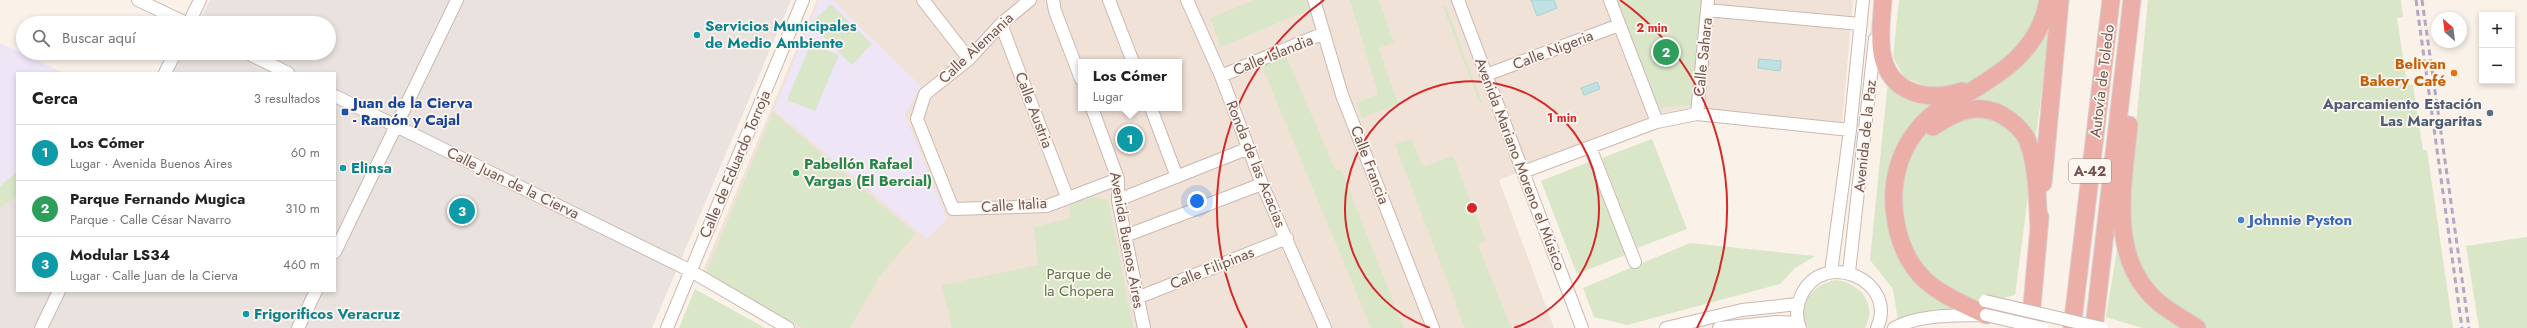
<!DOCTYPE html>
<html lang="es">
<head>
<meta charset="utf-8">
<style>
  :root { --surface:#fff; --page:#f2f2f2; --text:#202124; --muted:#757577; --line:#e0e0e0; --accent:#db2777 }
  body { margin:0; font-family:Jost,sans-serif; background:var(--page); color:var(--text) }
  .controls { position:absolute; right:12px; top:12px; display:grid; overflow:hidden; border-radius:0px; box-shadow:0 2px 6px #0003 }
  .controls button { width:36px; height:36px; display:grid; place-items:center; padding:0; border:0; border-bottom:1px solid var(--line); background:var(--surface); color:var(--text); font:20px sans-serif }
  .compass { position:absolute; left:2431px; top:12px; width:36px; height:36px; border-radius:50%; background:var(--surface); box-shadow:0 2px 6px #0003; rotate:332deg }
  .you { position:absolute; left:1197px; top:201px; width:14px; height:14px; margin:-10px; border:3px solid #fff; border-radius:50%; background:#1a73e8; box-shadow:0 0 0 6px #1a73e833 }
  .badge { display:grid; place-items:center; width:26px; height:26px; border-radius:50%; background:var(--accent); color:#fff; font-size:13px; font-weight:700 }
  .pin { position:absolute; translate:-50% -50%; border:2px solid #fff; box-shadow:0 1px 4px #0006 }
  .popup { position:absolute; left:1078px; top:59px; width:104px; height:52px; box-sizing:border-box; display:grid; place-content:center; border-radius:0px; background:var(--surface); filter:drop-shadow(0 1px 3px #0005); font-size:13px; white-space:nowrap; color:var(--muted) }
  .popup b { font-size:15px; color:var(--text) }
  .popup::after { content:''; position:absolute; left:50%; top:100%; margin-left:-8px; border:8px solid transparent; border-top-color:var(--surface) }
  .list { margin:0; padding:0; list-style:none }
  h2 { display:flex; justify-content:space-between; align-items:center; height:52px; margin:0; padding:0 16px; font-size:17px }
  h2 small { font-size:13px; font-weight:400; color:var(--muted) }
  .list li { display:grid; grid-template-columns:26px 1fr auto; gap:12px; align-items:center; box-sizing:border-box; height:56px; padding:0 16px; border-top:1px solid var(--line) }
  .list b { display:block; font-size:15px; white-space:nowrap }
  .list p { margin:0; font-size:13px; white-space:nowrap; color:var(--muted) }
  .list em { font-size:13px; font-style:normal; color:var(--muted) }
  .icon { flex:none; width:22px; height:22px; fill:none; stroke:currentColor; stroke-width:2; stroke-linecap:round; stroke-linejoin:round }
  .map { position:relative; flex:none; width:2527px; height:328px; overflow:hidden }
  .search { position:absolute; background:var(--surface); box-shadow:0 2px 6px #0003; left:16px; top:16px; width:320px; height:44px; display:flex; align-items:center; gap:10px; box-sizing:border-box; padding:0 14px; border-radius:22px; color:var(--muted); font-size:15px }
  .panel { position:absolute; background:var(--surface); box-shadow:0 2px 6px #0003; left:16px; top:72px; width:320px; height:220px; border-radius:0px }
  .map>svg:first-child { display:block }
</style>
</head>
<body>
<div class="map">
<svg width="2527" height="328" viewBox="0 0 2527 328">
  <rect width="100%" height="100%" fill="#faf1e9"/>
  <!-- residential -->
  <path fill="#f1e2d8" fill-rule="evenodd" d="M817,0H1853L1842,124L1660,118L1499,180L1554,328H793L702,273ZM1081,62H1179V108H1081Z"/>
  <!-- industrial -->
  <path fill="#e9e2de" d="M210,0H791L652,328H0V208L17,197V291H335V73H172L182,53H329V23H198Z"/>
  <!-- education -->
  <path fill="#eee5f6" d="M819,0H833L921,86L905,115L947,219L927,239L774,110Z
    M0,43L64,73H17V173L0,186Z"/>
  <!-- green -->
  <path fill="#d9e6c8" d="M1254,0H1305L1308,10L1221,47L1210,18Z
    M1350,0H1379L1394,43L1379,48L1398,104L1362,118L1356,103L1378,94Z
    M1615,0H1701L1694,105L1656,108Z
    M1899,0H2043L2025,40L1996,70L1970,83L1933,90L1904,77L1893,57Z
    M2148,0H2401L2403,17L2397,18L2407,84L2413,85L2423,150H2427L2453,328H2142L2106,317L2134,145Z
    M831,4L872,44L852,65L810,24Z
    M1446,6L1482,103L1480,104L1443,7Z
    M2051,22L2015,295L1959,310L1898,321L1893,289L1870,260L1888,80L1973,98Z
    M811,43L839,55L815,111L787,100Z
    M1286,56L1336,171L1341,169L1404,328H1371L1262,66Z
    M773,112L916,234L880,276L850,328H802L706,273Z
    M1412,139L1423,167L1453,156L1486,241L1478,244L1511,328H1465L1395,144Z
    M1652,139L1687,229L1637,248L1602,158Z
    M1589,162L1625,255L1577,274L1541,181Z
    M17,172V197L0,208V186Z
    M1093,197L1108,200L1133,328H952L942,285L1038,265L1034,227L1071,218L1069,205Z
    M2527,237V328H2479L2466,246Z
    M1690,243L1815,256L1795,268L1780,284L1627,325L1594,317L1583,288Z
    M1836,280C1860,283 1878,304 1865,328H1808C1794,305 1815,283 1836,280Z
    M695,289L765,328H679Z"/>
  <!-- water -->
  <path fill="#bfe1e1" stroke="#a7d1d2" d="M1531,0H1554L1557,8L1537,16Z
    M1759,59L1781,61L1780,71L1758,68Z
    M1597,82L1600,89L1584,95L1581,88Z"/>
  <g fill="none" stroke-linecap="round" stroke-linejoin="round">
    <defs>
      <path id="minor" d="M138,0L186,23
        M923,0L969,59
        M1030,0L1001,24L969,59L925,94L917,119L953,209L1047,206L1118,179
        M1053,0L1055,11L1081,79
        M1109,0L1133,62
        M1187,0L1221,76L1262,184L1325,328
        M1314,0L1342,95L1433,328
        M1458,0L1582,328
        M1610,0L1657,122
        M1707,10L1860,24
        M189,23L200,0
        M1001,24L1067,197
        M247,53L288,73
        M165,73L175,53
        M1486,75L1619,25
        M1221,76L1324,33
        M335,96L691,271L788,328
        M1092,108L1118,179V200L1144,328
        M1151,108L1177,177
        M1697,114L1708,0
        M1590,147L1635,262
        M1523,172L1657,122L1697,114L1850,130
        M1118,200L1249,148
        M1125,236L1262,184
        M335,252L457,0
        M1831,272L1850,130L1863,0
        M1849,272L1875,39
        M1137,298L1287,238
        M41,328L59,291
        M298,328L316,291
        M667,328L803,0
        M1666,328L1742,310L1798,304
        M1719,328L1777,322L1798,323
        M1800,328C1795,317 1797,306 1801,296C1823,247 1899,281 1877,328
        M1894,328C1921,314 1953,316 1983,315"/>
      <path id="highway" d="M1883,0C1882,14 1880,29 1881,44C1883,90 1922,104 1962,91
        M2129,125C2123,188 2106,262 2163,306C2174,314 2186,321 2197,328
        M1933,127C1959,109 1984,100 2011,121C2017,126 2026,135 2028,142C2038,168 2037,200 2039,227
        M2043,183L2060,0
        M1986,315C1939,293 1907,280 1896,223C1888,180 1901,138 1937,111C1944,105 1953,102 1961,97C2001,74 2040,50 2048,0
        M2030,328L2040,217
        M2072,328L2111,0
        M2094,328L2132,0"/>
    </defs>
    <!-- minor casing -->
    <use href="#minor" stroke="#cbb8b0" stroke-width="14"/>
    <!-- highway casing -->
    <use href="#highway" stroke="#d7d0ce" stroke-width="19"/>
    <!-- minor -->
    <use href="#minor" stroke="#fff" stroke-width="12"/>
    <!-- highway -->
    <use href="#highway" stroke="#ecafa7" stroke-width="17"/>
    <!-- rail -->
    <path stroke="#b2a8c3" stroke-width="3" stroke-dasharray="6 4" stroke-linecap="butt" d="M2416,0L2462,328
      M2422,0L2469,328"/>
    <defs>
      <path id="minor-bridge" d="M1985,301L2102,328
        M1986,315L2042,328"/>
    </defs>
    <!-- minor-bridge casing -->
    <use href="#minor-bridge" stroke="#cbb8b0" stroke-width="14" stroke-linecap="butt"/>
    <!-- minor-bridge -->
    <use href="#minor-bridge" stroke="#fff" stroke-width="12"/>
  </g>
  <!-- distance rings -->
  <g fill="none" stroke="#d62828" stroke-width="2">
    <path d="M1430 328A127 127 0 1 1 1514 328"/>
    <path d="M1247 328A255 255 0 0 1 1324 0M1620 0A255 255 0 0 1 1697 328"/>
  </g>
  <!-- markers -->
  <g fill="#0f9aa8" stroke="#fdf5ef" stroke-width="1.5">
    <circle cx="697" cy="35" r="4"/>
    <circle cx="343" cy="168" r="4"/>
    <circle cx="246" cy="314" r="4"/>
  </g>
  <circle fill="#e8710a" stroke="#fdf5ef" stroke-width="1.5" cx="2454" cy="73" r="4"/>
  <rect fill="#1a4fb4" stroke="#fdf5ef" stroke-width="1.5" x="341" y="108" width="8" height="8" rx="2"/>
  <circle fill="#5c6f8a" stroke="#fdf5ef" stroke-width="1.5" cx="2490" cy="113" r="4"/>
  <circle fill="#2e9e5b" stroke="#fdf5ef" stroke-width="1.5" cx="796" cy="173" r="4"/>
  <circle fill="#3f7fe0" stroke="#fdf5ef" stroke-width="1.5" cx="2241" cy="220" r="4"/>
  <g text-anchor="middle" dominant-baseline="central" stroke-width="3.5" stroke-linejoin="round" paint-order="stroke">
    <!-- shield labels -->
    <rect fill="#fdf5ef" stroke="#9b867f" stroke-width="1" x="2069" y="159" width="42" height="24" rx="3"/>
    <g font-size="14" font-weight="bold" fill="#71574f">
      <text x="2090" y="171">A-42</text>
    </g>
    <!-- culture labels -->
    <g font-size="15" font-weight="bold" fill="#0d838f" stroke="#fdf5ef" text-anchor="start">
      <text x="705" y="26">Servicios Municipales<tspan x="705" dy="17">de Medio Ambiente</tspan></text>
      <text x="351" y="168">Elinsa</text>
      <text x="254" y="314">Frigorificos Veracruz</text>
    </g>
    <!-- street labels -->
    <g font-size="15" fill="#71574f" stroke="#fdf5ef">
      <text transform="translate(976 48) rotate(-43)">Calle Alemania</text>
      <text transform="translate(1553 50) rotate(-21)">Calle Nigeria</text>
      <text transform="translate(1273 55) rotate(-22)">Calle Islandia</text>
      <text transform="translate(1703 57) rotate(-84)">Calle Sahara</text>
      <text transform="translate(2102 81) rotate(-83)">Autovía de Toledo</text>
      <text transform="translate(1034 110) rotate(69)">Calle Austria</text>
      <text transform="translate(1865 136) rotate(-84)">Avenida de la Paz</text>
      <text transform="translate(735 164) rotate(-67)">Calle de Eduardo Torroja</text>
      <text transform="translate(1256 164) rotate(68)">Ronda de las Acacias</text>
      <text transform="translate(1520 164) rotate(69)">Avenida Mariano Moreno el Músico</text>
      <text transform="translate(1370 165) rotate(69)">Calle Francia</text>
      <text transform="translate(513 183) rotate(26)">Calle Juan de la Cierva</text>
      <text transform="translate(1014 205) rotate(-4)">Calle Italia</text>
      <text transform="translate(1127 240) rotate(80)">Avenida Buenos Aires</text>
      <text transform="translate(1212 268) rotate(-22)">Calle Filipinas</text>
    </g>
    <!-- food labels -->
    <g font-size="15" font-weight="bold" fill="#c56008" stroke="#fdf5ef" text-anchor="end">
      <text x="2446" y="64">Belivan<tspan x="2446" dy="17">Bakery Café</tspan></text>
    </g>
    <!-- transit labels -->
    <g font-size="15" font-weight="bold" fill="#164399" stroke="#fdf5ef" text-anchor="start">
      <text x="353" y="103">Juan de la Cierva<tspan x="353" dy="17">- Ramón y Cajal</tspan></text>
    </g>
    <!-- service labels -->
    <g font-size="15" font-weight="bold" fill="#4e5e75" stroke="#fdf5ef" text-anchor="end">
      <text x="2482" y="104">Aparcamiento Estación<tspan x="2482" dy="17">Las Margaritas</tspan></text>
    </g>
    <!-- leisure labels -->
    <g font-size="15" font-weight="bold" fill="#27864d" stroke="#fdf5ef" text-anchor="start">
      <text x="804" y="164">Pabellón Rafael<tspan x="804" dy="17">Vargas (El Bercial)</tspan></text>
    </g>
    <!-- shop labels -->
    <g font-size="15" font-weight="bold" fill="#366cbe" stroke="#fdf5ef" text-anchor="start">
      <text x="2249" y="220">Johnnie Pyston</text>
    </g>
    <!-- park labels -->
    <g font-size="15" fill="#5c7649" stroke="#fdf5ef">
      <text x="1079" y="274">Parque de<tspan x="1079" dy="17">la Chopera</tspan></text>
    </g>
  </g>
  <circle cx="1472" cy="208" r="6" fill="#d62828" stroke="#fdf5ef" stroke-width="2"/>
  <g font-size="12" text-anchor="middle" font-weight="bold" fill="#d62828" stroke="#fdf5ef" stroke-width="3.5" stroke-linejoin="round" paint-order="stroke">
    <text x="1652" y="32">2 min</text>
    <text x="1562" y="122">1 min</text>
  </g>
</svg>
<div class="controls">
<button>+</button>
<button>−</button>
</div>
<svg class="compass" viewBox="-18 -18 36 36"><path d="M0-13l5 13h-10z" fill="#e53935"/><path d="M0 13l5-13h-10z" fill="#757577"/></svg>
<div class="you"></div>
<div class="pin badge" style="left:1130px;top:139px;background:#0f9aa8">1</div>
<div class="popup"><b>Los Cómer</b>Lugar</div>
<div class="pin badge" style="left:1666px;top:52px;background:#2e9e5b">2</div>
<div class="pin badge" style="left:462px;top:211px;background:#0f9aa8">3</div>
<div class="search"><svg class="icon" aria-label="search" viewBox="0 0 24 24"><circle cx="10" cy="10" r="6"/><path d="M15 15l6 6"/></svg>Buscar aquí</div>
<section class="panel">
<h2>Cerca<small>3 resultados</small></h2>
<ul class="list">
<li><span class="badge" style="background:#0f9aa8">1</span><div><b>Los Cómer</b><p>Lugar · Avenida Buenos Aires</p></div><em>60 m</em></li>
<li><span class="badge" style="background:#2e9e5b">2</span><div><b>Parque Fernando Mugica</b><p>Parque · Calle César Navarro</p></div><em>310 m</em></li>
<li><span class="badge" style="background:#0f9aa8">3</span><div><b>Modular LS34</b><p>Lugar · Calle Juan de la Cierva</p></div><em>460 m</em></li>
</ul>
</section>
</div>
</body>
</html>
